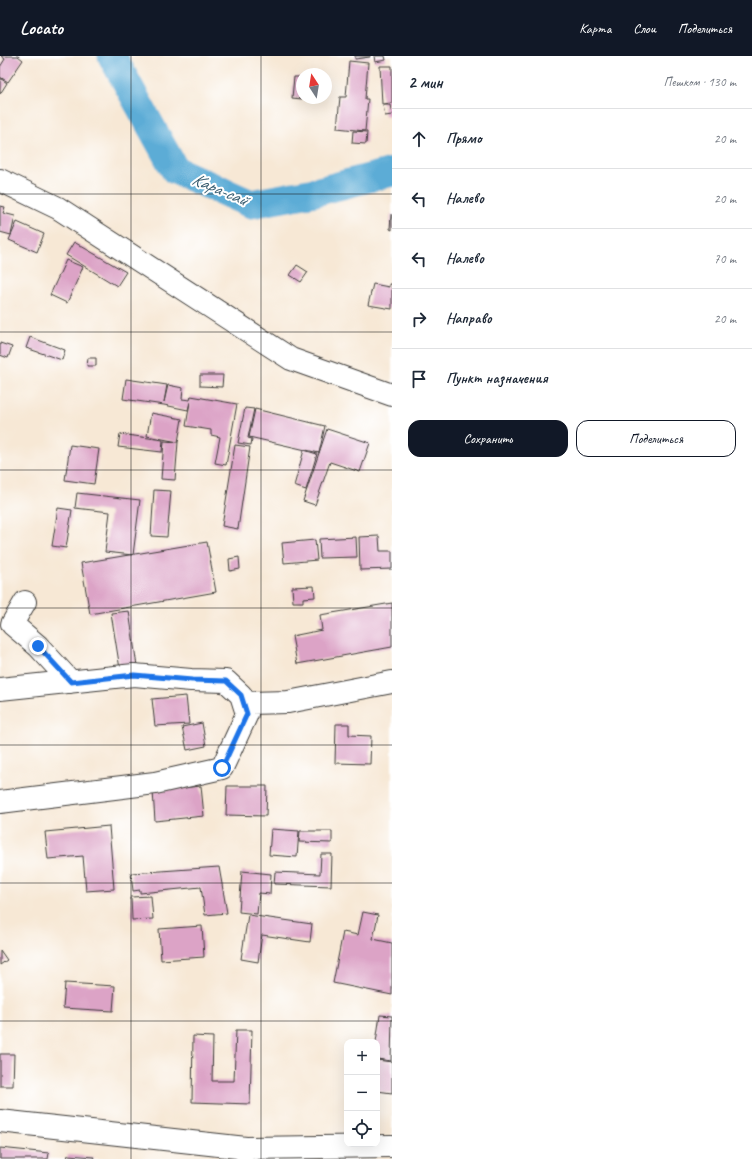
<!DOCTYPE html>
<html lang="ru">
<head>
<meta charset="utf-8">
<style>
  :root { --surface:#fff; --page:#f6f6f7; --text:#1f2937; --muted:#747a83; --line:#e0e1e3; --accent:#111827 }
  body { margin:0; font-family:Caveat,sans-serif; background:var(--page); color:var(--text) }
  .controls { position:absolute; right:12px; bottom:12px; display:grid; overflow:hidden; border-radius:8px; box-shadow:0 4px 16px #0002 }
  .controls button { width:36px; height:36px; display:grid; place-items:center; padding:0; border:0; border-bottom:1px solid var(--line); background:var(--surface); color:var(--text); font:20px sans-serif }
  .compass { position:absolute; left:296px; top:12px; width:36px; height:36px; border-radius:50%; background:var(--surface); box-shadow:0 4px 16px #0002; rotate:348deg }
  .stop { position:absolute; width:12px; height:12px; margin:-9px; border:3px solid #1a73e8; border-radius:50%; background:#fff }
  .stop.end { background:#1a73e8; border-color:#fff; box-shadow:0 1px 4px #0008 }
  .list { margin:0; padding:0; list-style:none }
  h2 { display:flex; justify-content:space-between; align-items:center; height:52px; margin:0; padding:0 16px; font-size:17px }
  h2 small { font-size:13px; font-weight:400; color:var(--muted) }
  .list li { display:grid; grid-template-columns:26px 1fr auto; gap:12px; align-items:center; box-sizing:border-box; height:60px; padding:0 16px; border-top:1px solid var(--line) }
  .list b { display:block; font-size:15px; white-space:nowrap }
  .list em { font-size:13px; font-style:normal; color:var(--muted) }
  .actions { display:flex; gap:8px; padding:12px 16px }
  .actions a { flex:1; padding:9px 0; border:1px solid var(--accent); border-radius:12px; text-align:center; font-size:14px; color:var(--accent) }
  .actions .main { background:var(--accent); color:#fff }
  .icon { flex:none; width:22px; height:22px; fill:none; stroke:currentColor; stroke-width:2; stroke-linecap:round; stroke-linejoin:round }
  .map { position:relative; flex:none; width:392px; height:1103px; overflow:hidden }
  header { display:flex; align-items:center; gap:24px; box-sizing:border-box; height:56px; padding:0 20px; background:var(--accent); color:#fff }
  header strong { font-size:19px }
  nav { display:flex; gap:22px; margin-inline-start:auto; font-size:14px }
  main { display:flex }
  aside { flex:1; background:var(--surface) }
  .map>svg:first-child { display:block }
</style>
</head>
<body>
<header>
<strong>Locato</strong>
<nav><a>Карта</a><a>Слои</a><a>Поделиться</a></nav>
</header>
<main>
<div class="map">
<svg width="392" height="1103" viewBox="0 0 392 1103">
  <rect width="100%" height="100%" fill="#fff"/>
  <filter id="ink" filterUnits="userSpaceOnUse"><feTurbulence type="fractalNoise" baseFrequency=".025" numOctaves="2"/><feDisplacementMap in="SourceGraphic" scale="8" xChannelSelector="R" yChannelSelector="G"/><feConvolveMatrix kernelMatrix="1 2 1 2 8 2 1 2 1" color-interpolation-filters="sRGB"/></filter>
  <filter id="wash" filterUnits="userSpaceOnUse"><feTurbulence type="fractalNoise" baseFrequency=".012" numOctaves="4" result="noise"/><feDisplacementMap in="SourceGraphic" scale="16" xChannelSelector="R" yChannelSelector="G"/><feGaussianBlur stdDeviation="0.9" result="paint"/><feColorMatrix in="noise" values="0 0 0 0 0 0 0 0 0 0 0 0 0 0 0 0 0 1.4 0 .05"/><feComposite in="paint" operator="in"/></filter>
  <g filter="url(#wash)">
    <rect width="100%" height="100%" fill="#f7e8d5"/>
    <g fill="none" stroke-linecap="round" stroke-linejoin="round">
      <!-- river -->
      <path stroke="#5bacd6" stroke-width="29" d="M112,0L175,114L251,148L315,136L392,116"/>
    </g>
    <g id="blocks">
      <!-- building -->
      <path fill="#dca3c6" d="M1,0H18L23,4L8,26L0,21V11L5,3Z
        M355,0H370V1L355,3Z
        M374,0H385L386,4L375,6Z
        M349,5L368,7L365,43H368L365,75L337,72L340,41H346Z
        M380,10H392V47L382,48Z
        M294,21H302V43L292,42Z
        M0,22L7,27L0,38Z
        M383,49H390L392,59L385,60Z
        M353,75L367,76L366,88L352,87Z
        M0,150L5,151L3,157L15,160L11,179L0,176Z
        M391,158H392V174L390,173Z
        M17,166L44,178L37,196L9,184Z
        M74,186L126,216L117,230L66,199Z
        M66,204L83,211L67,247L50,239Z
        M297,209L308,216L301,226L290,219Z
        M373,228L389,231V228H392V253L368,249Z
        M30,281L65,294L62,304L26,292Z
        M0,287L12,291L8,302L0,299Z
        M88,302H96V310H87Z
        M200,319H223L222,331L200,330Z
        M126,323L167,329L164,346L168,329L183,332L182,343L190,344L191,340L237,348L226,409L215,407L220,381L211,379V374L186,370L190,346L188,354L164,349L123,343Z
        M245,352L254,353L248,382L252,383L251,389L238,387Z
        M255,353L325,370L319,397L249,381Z
        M151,357L182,363L178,386L147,380Z
        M327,373L370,387L360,416L330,406L315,449L303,445Z
        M120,378L163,384L162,396L118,391Z
        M164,385L178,386L175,424L161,423Z
        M70,389L99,393L94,428L65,424Z
        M235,389L250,391L238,473L222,470Z
        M304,394L317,398L306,434L294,430Z
        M154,434L171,435L167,481L151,480Z
        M77,437L140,444L133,499L105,496L110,456L75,452Z
        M58,452L72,454L66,492L52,490Z
        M379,480L380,495H392V513L360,514L359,481Z
        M356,481L357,501L320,502L319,483Z
        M315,484L317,504L284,507L282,487Z
        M207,486L216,536L90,558L81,507Z
        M239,501L240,513L230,515L229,503Z
        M314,530L315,541L303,542V546H293L292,531Z
        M392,547V591L297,608L292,580L322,574L320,559Z
        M129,555L137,610L120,613L111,557Z
        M186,640L189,668L155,670L152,643Z
        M202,667L206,690L187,694L182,671Z
        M336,668H349V679L371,680L370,708L335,707Z
        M201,730L204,760L155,765L153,735Z
        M227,730H267L266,760L226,759Z
        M109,770L114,833L86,835L83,800L48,803L45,776Z
        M271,773L299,775L297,801L269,799Z
        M300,775H332V787L299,786Z
        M321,798H332L331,830L274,828L275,816L320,818Z
        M219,811L227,857L205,859L201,831L140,837V834L133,835L131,817Z
        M242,815L271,818L270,838L259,837L257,858L239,856Z
        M151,840L153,863L132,864L131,841Z
        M363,856L378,859L373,883L392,887V939L333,927L343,876L358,879Z
        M248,859L312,868L310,886L262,879L258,906L241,903Z
        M202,870L204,901L161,904L159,873Z
        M0,894L7,904L0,909Z
        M65,927L115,930L113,955L63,952Z
        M380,959L392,960L391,1005L377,1003L376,986Z
        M236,974H252L250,1048L192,1046L193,980L213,981L212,1025H234Z
        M0,998H14L13,1030H0Z
        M377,1004L392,1006V1037L377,1035Z
        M0,1092L49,1097L48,1103H0Z
        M68,1099L94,1101L93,1103H67Z"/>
    </g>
  </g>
  <g filter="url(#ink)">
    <use href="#blocks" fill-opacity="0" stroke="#3d3b38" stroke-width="1"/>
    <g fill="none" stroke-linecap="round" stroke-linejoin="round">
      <defs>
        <path id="minor" d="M25,546L12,568L38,590L71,626
          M0,633L134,619L191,624L226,625L241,639L247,658L222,712L155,727L0,746
          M244,647L288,646L392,626
          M0,1065L246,1092L247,1103
          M246,1092L392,1090"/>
        <path id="major" d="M0,124L58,152L291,303L392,339"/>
      </defs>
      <!-- minor casing -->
      <use href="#minor" stroke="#3d3b38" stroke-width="24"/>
      <!-- major casing -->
      <use href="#major" stroke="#3d3b38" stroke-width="24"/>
      <!-- minor -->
      <use href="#minor" stroke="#fff" stroke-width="22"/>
      <!-- major -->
      <use href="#major" stroke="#fff" stroke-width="22"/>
    </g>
  </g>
  <g fill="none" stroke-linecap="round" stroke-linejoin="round" filter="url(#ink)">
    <!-- route -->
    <path stroke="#1a73e8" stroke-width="5" d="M38,590L71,626L134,619L192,624L226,625L241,639L247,658L222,712"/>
  </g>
  <!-- grid -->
  <path fill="none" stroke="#1c1c1c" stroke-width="1" stroke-opacity="0.55" d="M131,0V1103M261,0V1103M0,138H392M0,276H392M0,414H392M0,552H392M0,689H392M0,827H392M0,965H392"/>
  <g text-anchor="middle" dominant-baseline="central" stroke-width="4" stroke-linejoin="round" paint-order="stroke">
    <!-- water labels -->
    <g font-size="18" font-style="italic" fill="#385d70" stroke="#fff">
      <text transform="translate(220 133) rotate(23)">Кара-сай</text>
    </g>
  </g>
</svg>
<div class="controls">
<button>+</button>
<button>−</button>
<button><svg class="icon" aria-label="locate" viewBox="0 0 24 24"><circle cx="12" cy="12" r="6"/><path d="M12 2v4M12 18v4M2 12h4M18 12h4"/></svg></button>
</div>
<svg class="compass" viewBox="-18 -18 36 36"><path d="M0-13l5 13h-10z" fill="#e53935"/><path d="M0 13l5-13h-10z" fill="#747a83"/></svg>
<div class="stop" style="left:222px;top:712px"></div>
<div class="stop end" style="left:38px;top:590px"></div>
</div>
<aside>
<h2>2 мин<small>Пешком · 130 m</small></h2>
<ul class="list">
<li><svg class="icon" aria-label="ahead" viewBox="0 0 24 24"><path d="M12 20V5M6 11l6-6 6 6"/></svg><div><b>Прямо</b></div><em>20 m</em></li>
<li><svg class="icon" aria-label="left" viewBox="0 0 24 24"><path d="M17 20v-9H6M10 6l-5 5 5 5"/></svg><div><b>Налево</b></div><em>20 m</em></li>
<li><svg class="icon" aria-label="left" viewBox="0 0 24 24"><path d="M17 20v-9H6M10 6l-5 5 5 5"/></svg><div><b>Налево</b></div><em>70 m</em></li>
<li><svg class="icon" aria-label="right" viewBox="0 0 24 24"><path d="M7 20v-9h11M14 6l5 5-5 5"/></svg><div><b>Направо</b></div><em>20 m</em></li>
<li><svg class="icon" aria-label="arrive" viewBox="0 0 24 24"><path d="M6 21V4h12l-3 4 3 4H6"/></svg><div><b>Пункт назначения</b></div></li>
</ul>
<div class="actions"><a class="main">Сохранить</a><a>Поделиться</a></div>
</aside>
</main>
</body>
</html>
